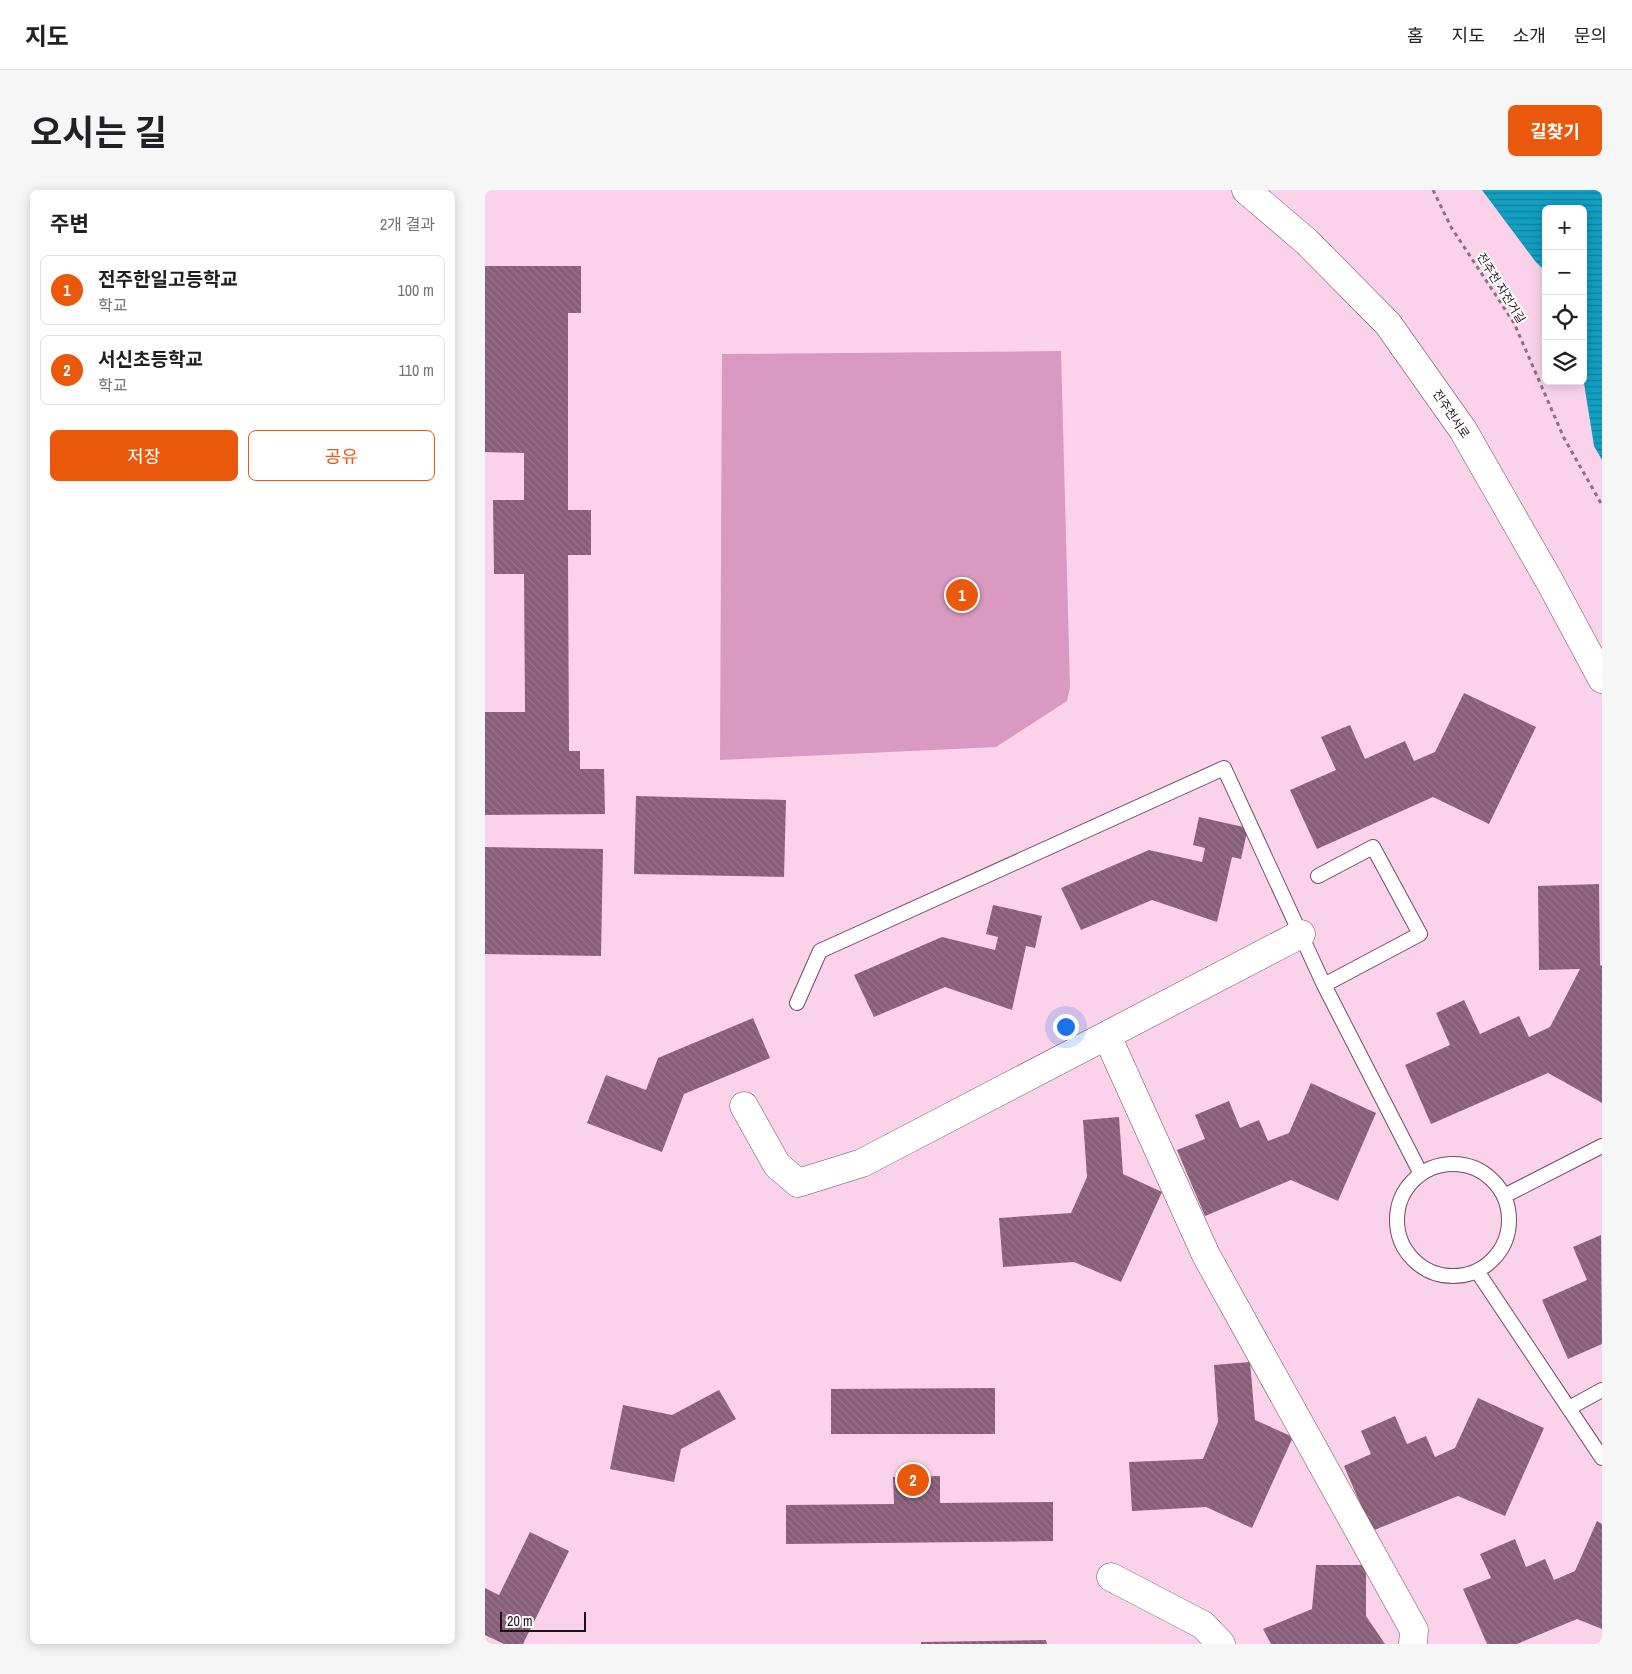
<!DOCTYPE html>
<html lang="ko">
<head>
<meta charset="utf-8">
<style>
  :root { --surface:#fff; --page:#f6f6f6; --text:#202124; --muted:#757577; --line:#e0e0e0; --accent:#ea580c }
  body { margin:0; font-family:"Archivo Narrow","Noto Sans KR",sans-serif; background:var(--page); color:var(--text) }
  .controls { position:absolute; right:15px; top:15px; display:grid; overflow:hidden; border-radius:8px; box-shadow:0 2px 12px #0003 }
  .controls button { width:45px; height:45px; display:grid; place-items:center; padding:0; border:0; border-bottom:1px solid var(--line); background:var(--surface); color:var(--text); font:25px sans-serif }
  .scale { position:absolute; left:15px; bottom:12px; width:86px; box-sizing:border-box; padding-left:5px; border:2px solid #21101b; border-top:0; font-size:14px; line-height:18px; white-space:nowrap; color:#21101b; -webkit-text-stroke:4px #fff; paint-order:stroke }
  .you { position:absolute; left:580px; top:836px; width:18px; height:18px; margin:-12px; border:4px solid #fff; border-radius:50%; background:#1a73e8; box-shadow:0 0 0 8px #1a73e833 }
  .badge { display:grid; place-items:center; width:32px; height:32px; border-radius:50%; background:var(--accent); color:#fff; font-size:16px; font-weight:700 }
  .pin { position:absolute; translate:-50% -50%; border:2px solid #fff; box-shadow:0 1px 5px #0006 }
  .list { margin:0; padding:0; list-style:none }
  h2 { display:flex; justify-content:space-between; align-items:center; height:65px; margin:0; padding:0 20px; font-size:21px }
  h2 small { font-size:16px; font-weight:400; color:var(--muted) }
  .list li { display:grid; grid-template-columns:32px 1fr auto; gap:15px; align-items:center; box-sizing:border-box; height:70px; margin:0 10px 10px; padding:0 10px; border:1px solid var(--line); border-radius:8px }
  .list b { display:block; font-size:19px; white-space:nowrap }
  .list p { margin:0; font-size:16px; white-space:nowrap; color:var(--muted) }
  .list em { font-size:16px; font-style:normal; color:var(--muted) }
  .actions { display:flex; gap:10px; padding:15px 20px }
  .actions a { flex:1; padding:11px 0; border:1px solid var(--accent); border-radius:8px; text-align:center; font-size:18px; color:var(--accent) }
  .actions .main { background:var(--accent); color:#fff }
  .icon { flex:none; width:28px; height:28px; fill:none; stroke:currentColor; stroke-width:2; stroke-linecap:round; stroke-linejoin:round }
  .map { position:relative; flex:none; width:1117px; height:1454px; overflow:hidden; border-radius:8px }
  header { display:flex; align-items:center; gap:30px; box-sizing:border-box; height:70px; padding:0 25px; background:var(--surface); border-bottom:1px solid var(--line) }
  header strong { font-size:24px }
  nav { display:flex; gap:28px; margin-inline-start:auto; font-size:18px }
  .intro { display:flex; align-items:center; justify-content:space-between; box-sizing:border-box; height:120px; padding:0 30px }
  h1 { margin:0; font-size:35px }
  .button { padding:12px 22px; border-radius:8px; background:var(--accent); color:#fff; font-size:18px; font-weight:700 }
  main { display:flex; gap:30px; padding:0 30px }
  aside { flex:1; background:var(--surface); border-radius:8px; box-shadow:0 2px 12px #0003 }
  .map>svg:first-child { display:block }
</style>
</head>
<body>
<header>
<strong>지도</strong>
<nav><a>홈</a><a>지도</a><a>소개</a><a>문의</a></nav>
</header>
<div class="intro"><h1>오시는 길</h1><a class="button">길찾기</a></div>
<main>
<aside>
<h2>주변<small>2개 결과</small></h2>
<ul class="list">
<li><span class="badge">1</span><div><b>전주한일고등학교</b><p>학교</p></div><em>100 m</em></li>
<li><span class="badge">2</span><div><b>서신초등학교</b><p>학교</p></div><em>110 m</em></li>
</ul>
<div class="actions"><a class="main">저장</a><a>공유</a></div>
</aside>
<div class="map">
<svg width="1117" height="1454" viewBox="0 0 1117 1454">
  <defs>
    <pattern id="water-rules" width="6" height="5" patternUnits="userSpaceOnUse" patternTransform="scale(1.25)"><rect width="6" height="5" fill="#119fc2"/><path d="M0 2.5h6" fill="none" stroke="#10809d"/></pattern>
    <pattern id="building-back-hatch" width="6" height="6" patternUnits="userSpaceOnUse" patternTransform="scale(1.25)"><rect width="6" height="6" fill="#875d77"/><path d="M-1 5l2 2M0 0l6 6M5-1l2 2" fill="none" stroke="#97788b"/></pattern>
  </defs>
  <rect width="100%" height="100%" fill="#fad3eb"/>
  <!-- green -->
  <path fill="#d999c1" d="M576,161L585,497L582,511L511,557L235,570L237,164Z"/>
  <!-- water -->
  <path fill="url(#water-rules)" d="M997,0H1117V270L1109,256L1098,187V19H1061V82L1050,71Z"/>
  <!-- building -->
  <path fill="url(#building-back-hatch)" d="M0,76H96V123H83V320H106V365H83L84,561H95V579H119L120,624L0,625V522H40L39,384H9L8,310H39V263L0,262Z
    M979,503L1051,537L1004,634L948,607L832,659L805,600L851,580L836,547L865,535L880,569L920,551L929,571L950,562Z
    M151,606L301,610L299,687L149,684Z
    M714,627L763,638L756,669L747,667L732,732L667,710L596,740L576,698L664,660L717,672L720,658L708,655Z
    M0,657L118,659L116,766L0,764Z
    M1114,694L1115,775L1117,776V913L1063,883L946,934L920,875L965,855L951,823L979,810L995,844L1034,826L1044,847L1065,837L1095,779L1054,780L1053,696Z
    M508,715L557,726L550,758L541,756L527,820L460,797L389,827L369,785L457,747L510,760L513,747L501,744Z
    M268,828L285,868L199,904L177,962L102,933L121,885L161,900L173,868Z
    M826,893L891,923L853,1011L806,990L720,1026L692,960L720,949L710,925L744,911L755,938L774,930L783,951L804,943Z
    M634,927L638,984L677,1002L636,1092L589,1072L518,1077L514,1028L586,1023L602,987L598,930Z
    M1116,1045L1117,1154L1083,1169L1057,1110L1102,1090L1088,1057Z
    M765,1172L770,1230L808,1247L767,1338L721,1317L647,1321L644,1272L718,1269L733,1232L729,1175Z
    M510,1198V1244H346V1199Z
    M234,1200L251,1229L196,1259L189,1292L125,1279L138,1215L187,1225Z
    M993,1208L1059,1238L1020,1326L973,1306L887,1341L859,1276L886,1264L876,1241L910,1226L922,1254L941,1246L950,1267L970,1258Z
    M455,1286V1313L568,1312V1351L301,1354V1315L409,1314L408,1287Z
    M1112,1331L1117,1334V1439L1092,1429L1032,1454H1002L978,1399L1006,1388L995,1364L1030,1349L1041,1377L1060,1369L1069,1390L1090,1381Z
    M45,1342L84,1361L38,1454H19L0,1445V1398L14,1405Z
    M831,1375H881V1426L900,1454H786L778,1439L827,1419Z
    M561,1450L562,1454H436V1452Z"/>
  <g fill="none" stroke-linecap="round" stroke-linejoin="round">
    <defs>
      <path id="service" d="M833,686L888,657L935,744L839,795
        M312,813L335,761L739,578L839,795L936,984
        M912 1030a56 56 0 1 1 112 0a56 56 0 1 1-112 0Z
        M1019,1006L1117,956
        M992,1081L1117,1268
        M1084,1218L1117,1200"/>
      <path id="minor" d="M622,846L721,1065L929,1440L928,1454
        M259,916L292,975L313,993L377,973L816,744
        M626,1387L718,1435L736,1454"/>
      <path id="tertiary" d="M761,0L822,52L903,134L978,240L1065,392L1117,489"/>
    </defs>
    <!-- service casing -->
    <use href="#service" stroke="#744b65" stroke-width="16"/>
    <!-- minor casing -->
    <use href="#minor" stroke="#744b65" stroke-width="29"/>
    <!-- tertiary casing -->
    <use href="#tertiary" stroke="#744b65" stroke-width="29"/>
    <!-- path -->
    <path stroke="#8c7182" stroke-width="3" stroke-dasharray="4 4" stroke-linecap="butt" d="M948,0L966,37L1029,133L1079,248L1117,315"/>
    <!-- service -->
    <use href="#service" stroke="#fff" stroke-width="14"/>
    <!-- minor -->
    <use href="#minor" stroke="#fff" stroke-width="28"/>
    <!-- tertiary -->
    <use href="#tertiary" stroke="#fff" stroke-width="28"/>
  </g>
  <g text-anchor="middle" dominant-baseline="central" stroke-width="4" stroke-linejoin="round" paint-order="stroke">
    <!-- street labels -->
    <g font-size="12" fill="#21101b" stroke="#fff">
      <text transform="translate(1016 98) rotate(58)">전주천 자전거길</text>
      <text transform="translate(966 224) rotate(56)">전주천서로</text>
    </g>
  </g>
</svg>
<div class="controls">
<button>+</button>
<button>−</button>
<button><svg class="icon" aria-label="locate" viewBox="0 0 24 24"><circle cx="12" cy="12" r="6"/><path d="M12 2v4M12 18v4M2 12h4M18 12h4"/></svg></button>
<button><svg class="icon" aria-label="layers" viewBox="0 0 24 24"><path d="M12 4l9 5-9 5-9-5zM3 14l9 5 9-5"/></svg></button>
</div>
<div class="scale">20 m</div>
<div class="you"></div>
<div class="pin badge" style="left:477px;top:405px">1</div>
<div class="pin badge" style="left:428px;top:1290px">2</div>
</div>
</main>
</body>
</html>
